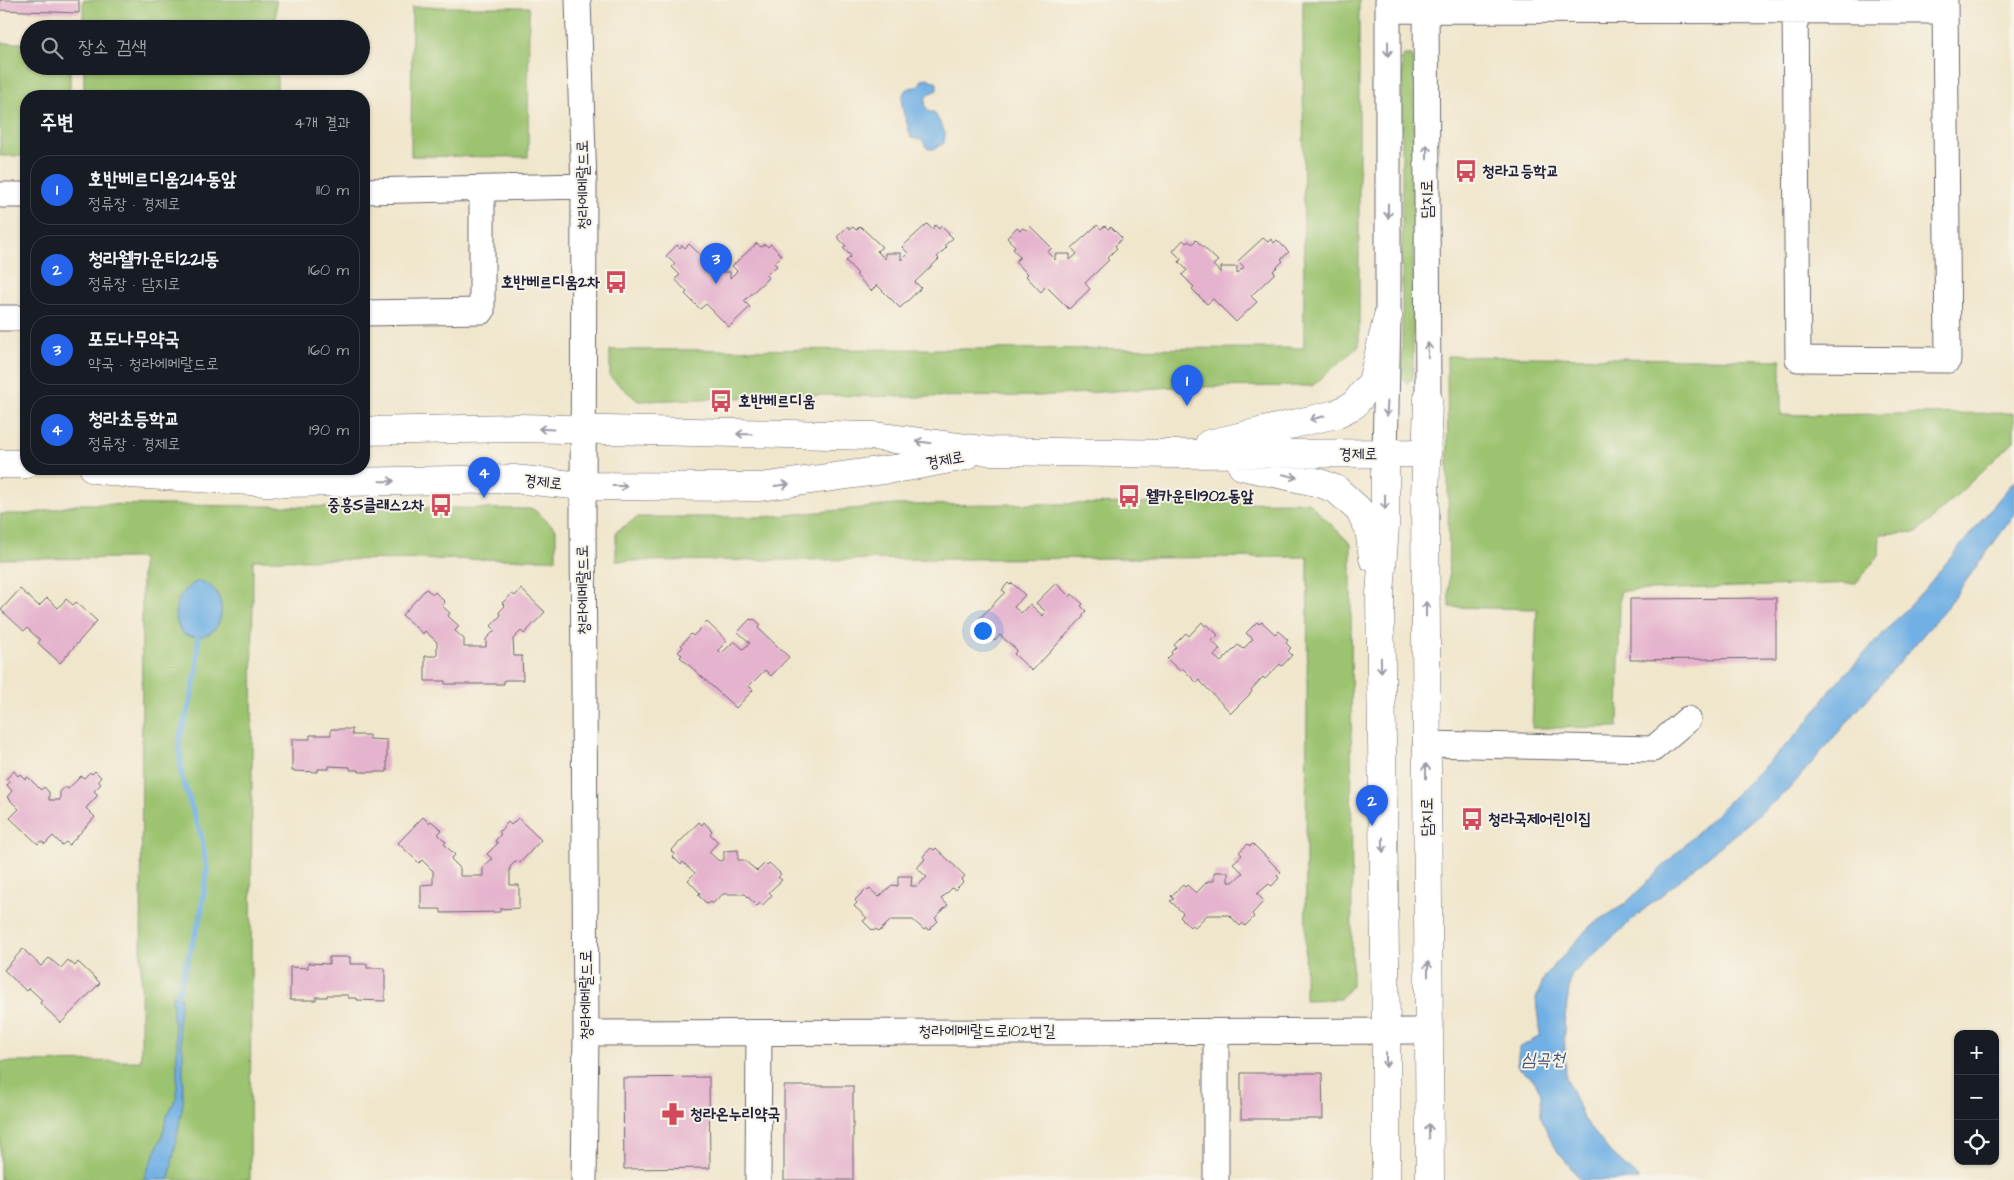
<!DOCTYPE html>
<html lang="ko">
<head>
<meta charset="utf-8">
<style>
  :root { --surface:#171b24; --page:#20242c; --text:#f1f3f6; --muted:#9ea1a6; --line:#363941; --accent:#2563eb }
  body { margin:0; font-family:"Architects Daughter","Poor Story",sans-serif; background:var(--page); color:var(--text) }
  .controls { position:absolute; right:15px; bottom:15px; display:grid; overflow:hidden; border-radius:10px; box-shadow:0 1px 4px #0004 }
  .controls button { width:45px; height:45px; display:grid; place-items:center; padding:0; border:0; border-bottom:1px solid var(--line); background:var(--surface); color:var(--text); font:25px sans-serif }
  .you { position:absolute; left:982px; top:630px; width:18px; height:18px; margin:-12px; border:4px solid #fff; border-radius:50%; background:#1a73e8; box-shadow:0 0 0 8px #1a73e833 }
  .badge { display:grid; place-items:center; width:32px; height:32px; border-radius:50%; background:var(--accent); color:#fff; font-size:16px; font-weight:700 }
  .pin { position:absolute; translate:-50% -41px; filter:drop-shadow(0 1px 2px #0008) }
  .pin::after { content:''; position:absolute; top:26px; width:18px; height:15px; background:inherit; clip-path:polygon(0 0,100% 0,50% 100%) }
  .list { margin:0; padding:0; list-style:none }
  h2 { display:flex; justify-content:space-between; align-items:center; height:65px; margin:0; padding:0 20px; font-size:21px }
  h2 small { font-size:16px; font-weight:400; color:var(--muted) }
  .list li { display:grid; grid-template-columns:32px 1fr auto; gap:15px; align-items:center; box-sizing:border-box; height:70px; margin:0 10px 10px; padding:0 10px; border:1px solid var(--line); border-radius:20px }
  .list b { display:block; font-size:19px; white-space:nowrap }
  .list p { margin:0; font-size:16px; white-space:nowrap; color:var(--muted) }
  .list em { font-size:16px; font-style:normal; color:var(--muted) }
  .icon { flex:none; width:28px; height:28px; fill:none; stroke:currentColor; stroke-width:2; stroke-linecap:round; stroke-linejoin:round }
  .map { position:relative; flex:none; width:2014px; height:1180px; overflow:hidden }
  .search { position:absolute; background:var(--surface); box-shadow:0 1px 4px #0004; left:20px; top:20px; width:350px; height:55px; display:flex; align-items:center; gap:12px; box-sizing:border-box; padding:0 18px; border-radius:28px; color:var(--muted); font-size:19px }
  .panel { position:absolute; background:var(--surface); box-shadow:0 1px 4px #0004; left:20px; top:90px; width:350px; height:385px; border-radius:20px }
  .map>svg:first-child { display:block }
</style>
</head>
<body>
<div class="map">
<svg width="2014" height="1180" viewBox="0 0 2014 1180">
  <rect width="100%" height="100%" fill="#f7f3e8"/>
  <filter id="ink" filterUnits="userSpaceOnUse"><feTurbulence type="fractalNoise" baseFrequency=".02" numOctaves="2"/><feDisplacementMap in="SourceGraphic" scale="10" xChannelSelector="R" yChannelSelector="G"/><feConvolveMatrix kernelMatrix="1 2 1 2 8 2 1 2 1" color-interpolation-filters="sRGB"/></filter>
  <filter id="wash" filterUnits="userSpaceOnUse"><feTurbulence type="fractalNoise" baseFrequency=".0096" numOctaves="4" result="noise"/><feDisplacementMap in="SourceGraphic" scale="20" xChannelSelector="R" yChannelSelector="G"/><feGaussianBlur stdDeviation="1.12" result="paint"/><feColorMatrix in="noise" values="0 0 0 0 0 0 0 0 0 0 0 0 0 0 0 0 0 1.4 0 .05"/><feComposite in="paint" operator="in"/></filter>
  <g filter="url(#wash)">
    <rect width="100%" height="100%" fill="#f0e6cc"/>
    <!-- green -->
    <path fill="#9cc36f" stroke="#5f7255" d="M83,0H276V29H83Z
      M1303,0H1359V346L1312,386L1173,387L1040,396L907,397L821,395L638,401L610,377V350L1304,348Z
      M412,7H529L528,157L411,156Z
      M0,43H29V66H70V96H26V156H0Z
      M1404,55H1412L1414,64L1413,376L1412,379L1407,383L1404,381L1402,377V59Z
      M84,66H277V96H84Z
      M1447,356L1781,360V415L2014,413V441L1918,532L1880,534L1879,556L1856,583L1620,591L1618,727L1532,728L1537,609L1449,607Z
      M1308,502L1351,544L1352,985L1340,999L1305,1000L1308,557L616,561V532L638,517H764L894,505Z
      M81,504L533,509L556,529V559L253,560L250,1180H0V1062L141,1061L142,558L0,559V514H29Z"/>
    <!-- water -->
    <path fill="#71b0e4" stroke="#4a6990" d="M927,78L937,83V90L928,94C924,100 924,106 929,112H934L943,128L945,134L944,143L934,149H928L922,140L911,138C909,133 909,128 907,123C901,108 896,86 918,87L922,80Z
      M2014,481V515L1944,611L1788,790L1641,912L1571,975L1564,1025L1566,1077L1584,1120L1611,1153L1640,1180H1581L1554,1147L1541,1118V1093L1534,1080L1517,1066L1519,1048L1540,1036L1536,999L1545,976L1590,926L1625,904L1800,731L1835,685L1923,591Z
      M198,581C234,587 228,650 183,634C168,613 176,593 198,581Z
      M172,995L181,997L178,1025L183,1052V1103L169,1180H143L162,1137L167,1116L177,1096V1044L173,1018Z"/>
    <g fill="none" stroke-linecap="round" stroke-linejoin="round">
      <!-- stream -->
      <path stroke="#71b0e4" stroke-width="5.5" d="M177,996L201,915L207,868L201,835L182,778L179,746L180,736L190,704L197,668L198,638"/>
    </g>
    <g id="blocks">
      <!-- building -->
      <path fill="#e5b3cd" d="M0,0H79V13L0,10Z
        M927,224L932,229L935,225L939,229L941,226L953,238L945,245L947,247L937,257L939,259L915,282L921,288L900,308L877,285L871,291L856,275L858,274L846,261L851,256L843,248L846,246L837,237L848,226L850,229L853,227L856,230L860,226L882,247L877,251L885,259V253H901V260L908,253L902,247Z
        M1097,225L1101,229L1105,226L1108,229L1111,227L1122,238L1115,246L1117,248L1107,258L1109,260L1085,283L1090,289L1069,309L1046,286L1041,292L1026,276L1028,274L1015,262L1020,257L1013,249L1015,246L1007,238L1017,227L1020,230L1023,228L1026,230L1030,226L1052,248L1047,252L1055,260V254H1070V260L1077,254L1072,248Z
        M1263,238L1268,242L1271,239L1274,243L1277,240L1289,252L1281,259L1283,261L1273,271L1275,273L1251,296L1257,302L1236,322L1213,299L1207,304L1192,289L1194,287L1182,275L1187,270L1179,262L1181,259L1173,251L1183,240L1186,243L1189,241L1192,244L1196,240L1218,261L1213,265L1221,273V267H1237V274L1244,267L1238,261Z
        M757,243L761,247L765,244L768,247L771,244L782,256L774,263L777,266L766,275L768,278L744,301L750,307L729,327L706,304L700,309L685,294L687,292L675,279L680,275L672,267L675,264L666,256L677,245L680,248L682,245L685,248L689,244L711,265L707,270L714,278V272H730V278L737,271L732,266Z
        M1008,583L1010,585L1012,583L1025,595L1014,607L1021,613L1030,604L1043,616L1046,612L1036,603L1056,583L1070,597L1072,594L1083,604L1081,606L1086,611L1082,615L1084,616L1032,671L1014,654L1017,650L1000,635L995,641L975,623L1005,592L1002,590Z
        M20,589L39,606L47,598L58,608L66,599L73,605L76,602L97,621L60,663L38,643L40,640L27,628L24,631L1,610Z
        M426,589L433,594L435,592L445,602L442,606L450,613L448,616L459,626L455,631L464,639V647H486V639L495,630L491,626L501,615L499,612L505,606L502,603L512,594L515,596L521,589L545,612L524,634L521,631L513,639L514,656H522L523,680H504V684H445V681H425V656H437V642L425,631L423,634L402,615Z
        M1776,598V658L1630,660V599Z
        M750,619L752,620L754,619L761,625L758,628L789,657L771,676L765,670L749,686L753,690L736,708L680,657L682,655L678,652L683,647L681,645L691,634L693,636L707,622L727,641L718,650L722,653L734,641L743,649L750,643L738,632Z
        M1202,622L1205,626L1207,624L1218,635L1212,641L1220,649L1214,656L1221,662L1238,645L1243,649L1253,639L1246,633L1257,622L1259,624L1262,622L1275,634L1278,631L1288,640L1286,643L1291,648L1288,651L1292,655L1282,666L1280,664L1265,679L1263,677L1251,690L1252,692L1231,713L1199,680L1197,683L1182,668L1180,671L1167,659L1172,654L1171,652L1176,647L1174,645L1186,633L1189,636Z
        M331,729H352V735H369V739L387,740V772H359V770H350V767L329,766V769H318V772L292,771V739H310V735H331Z
        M14,771L18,776L20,774L25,779L28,777L41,790L44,787L49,792V800H60V792L65,787L68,789L81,776L84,778L90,772L92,774L95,771L101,777L98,781L101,784L94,791L98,795L86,808L95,817L69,845L66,842L62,845L53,836L45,844L41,841L38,844L10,818L19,809L7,797L12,791L7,785L10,782L6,779Z
        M423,817L429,823L431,821L442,830L438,834L446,842L444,844L455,855L451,859L460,868V876H483V867L492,859L487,854L498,843L495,841L501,834L499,832L508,822L511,825L518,818L541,840L520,863L517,860L510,867V885H519V908L500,909V912L441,913V909H421V885L433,884V871L422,860L419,863L398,843Z
        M699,822L702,825L704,822L712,831L710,834L718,842L709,852L719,861L724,860V851L738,850V860H744L757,871L765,863L767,865L769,863L781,874L778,877L782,880L769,892L772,895L763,905L760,903L757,906L745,894H723L712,904L710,902L707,904L698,895L700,893L688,880L695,873L683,862L681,865L673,857L675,855L671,851Z
        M1248,844L1250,846L1253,844L1281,872L1277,876L1279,878L1272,886L1269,884L1257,894L1264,901L1252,914L1254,917L1245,926L1243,923L1240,926L1229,915H1207L1195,927L1192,925L1190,927L1180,917L1183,913L1170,901L1174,899L1171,896L1183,885L1185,887L1187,885L1196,893L1208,881H1214V872H1228V882H1233L1243,873L1233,863L1242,855L1239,852Z
        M931,848L934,850L936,848L965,876L961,880L963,882L955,890L952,888L941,899L948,905L935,918L938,921L929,930L926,928L924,930L913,920H891L879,932L876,929L873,931L863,921L867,918L854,906L857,903L855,900L866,889L868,891L870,889L879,897L892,885L898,886V876H912L911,886H917L927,877L917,868L925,859L923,856Z
        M23,949L41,966L49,958L61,968L68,960L75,966L78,962L100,983L61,1023L40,1003L42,1000L29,988L26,991L4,970Z
        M329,957H350V964H367V968H385V1001L357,1000V998H348V995H327V997H316V1000H290V967L308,968V963L329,964Z
        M1241,1073H1322L1323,1119H1241Z
        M709,1077L710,1168L624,1169L623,1078Z
        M784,1086H853V1180H784Z"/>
    </g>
  </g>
  <g filter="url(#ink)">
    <use href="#blocks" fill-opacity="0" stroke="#6a676e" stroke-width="1"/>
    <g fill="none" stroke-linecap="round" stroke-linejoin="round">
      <defs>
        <path id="minor" d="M578,0L584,186L583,519L586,1033L584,1180
          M1426,0L1428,399
          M1795,0L1798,359L1948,360L1945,0
          M1388,10L1945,11
          M364,191L584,186
          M0,195H26
          M364,313L482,311V189
          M0,318H26
          M1385,454L1388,316V0
          M1426,744L1653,749L1688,719
          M1216,1032V1180
          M586,1033L1428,1031
          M758,1180L759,1033"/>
        <path id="major" d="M1428,399L1425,499L1430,1180
          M364,431L519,428L873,436L989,451L1174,454L1427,453
          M1209,444L1336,414L1354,405L1372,382L1388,316
          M1385,454V526L1380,594L1386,1031V1180
          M0,464H26
          M1242,466L1320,483L1337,490L1359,510L1369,528L1373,558
          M94,469L129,474L285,483L514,479L583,486L760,487L907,467L966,456"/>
      </defs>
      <!-- minor casing -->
      <use href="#minor" stroke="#6a676e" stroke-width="27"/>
      <!-- major casing -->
      <use href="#major" stroke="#6a676e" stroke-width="29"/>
      <!-- minor -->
      <use href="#minor" stroke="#fff" stroke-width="25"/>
      <!-- major -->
      <use href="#major" stroke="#fff" stroke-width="28"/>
    </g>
    <!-- one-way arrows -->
    <defs><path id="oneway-shaft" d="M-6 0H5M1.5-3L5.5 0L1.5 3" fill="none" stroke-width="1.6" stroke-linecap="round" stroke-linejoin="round" transform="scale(1.25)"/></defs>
    <g stroke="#9c9ca7">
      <use href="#oneway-shaft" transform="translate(1388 49) rotate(90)"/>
      <use href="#oneway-shaft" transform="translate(1427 152) rotate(-90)"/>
      <use href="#oneway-shaft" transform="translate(1388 211) rotate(90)"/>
      <use href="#oneway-shaft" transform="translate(1428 350) rotate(-90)"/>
      <use href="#oneway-shaft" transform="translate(1387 409) rotate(93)"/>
      <use href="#oneway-shaft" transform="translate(1317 418) rotate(167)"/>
      <use href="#oneway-shaft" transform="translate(546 429) rotate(-177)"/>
      <use href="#oneway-shaft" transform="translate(744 434) rotate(-179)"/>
      <use href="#oneway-shaft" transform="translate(923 442) rotate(-173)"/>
      <use href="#oneway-shaft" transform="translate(1290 476) rotate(14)"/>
      <use href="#oneway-shaft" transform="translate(387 481) rotate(-1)"/>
      <use href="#oneway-shaft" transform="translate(782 485) rotate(-7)"/>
      <use href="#oneway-shaft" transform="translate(620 486)"/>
      <use href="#oneway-shaft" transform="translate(1385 502) rotate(90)"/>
      <use href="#oneway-shaft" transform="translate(1426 609) rotate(-90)"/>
      <use href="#oneway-shaft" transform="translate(1381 665) rotate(89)"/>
      <use href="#oneway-shaft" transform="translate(1426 771) rotate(-90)"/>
      <use href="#oneway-shaft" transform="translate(1383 845) rotate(89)"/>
      <use href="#oneway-shaft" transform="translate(1428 969) rotate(-90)"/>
      <use href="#oneway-shaft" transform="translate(1386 1060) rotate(90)"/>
      <use href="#oneway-shaft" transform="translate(1429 1131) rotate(-91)"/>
    </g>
  </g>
  <!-- icons -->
  <defs>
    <symbol id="bus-bare" viewBox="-9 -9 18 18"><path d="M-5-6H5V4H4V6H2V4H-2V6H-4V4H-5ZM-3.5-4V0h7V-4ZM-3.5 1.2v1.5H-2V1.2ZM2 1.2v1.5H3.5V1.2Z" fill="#d1495b" stroke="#f7f3e8" stroke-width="2.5" paint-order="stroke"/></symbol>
    <symbol id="pharmacy-bare" viewBox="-9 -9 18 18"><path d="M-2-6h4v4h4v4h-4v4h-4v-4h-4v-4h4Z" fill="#d1495b" stroke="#f7f3e8" stroke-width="2.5" paint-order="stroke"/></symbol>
  </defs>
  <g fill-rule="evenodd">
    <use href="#bus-bare" x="1450" y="155" width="32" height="32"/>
    <use href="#bus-bare" x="600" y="266" width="32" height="32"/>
    <use href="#bus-bare" x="705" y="385" width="32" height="32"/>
    <use href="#bus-bare" x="1113" y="480" width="32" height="32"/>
    <use href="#bus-bare" x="425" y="489" width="32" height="32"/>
    <use href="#bus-bare" x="1456" y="803" width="32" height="32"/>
    <use href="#pharmacy-bare" x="657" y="1098" width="32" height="32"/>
  </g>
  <g text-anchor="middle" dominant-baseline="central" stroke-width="4" stroke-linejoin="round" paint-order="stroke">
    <!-- poi labels -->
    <g font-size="16" font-weight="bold" fill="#22223b" stroke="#f7f3e8" text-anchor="start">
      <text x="1482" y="171">청라고등학교</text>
      <text x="600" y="282" text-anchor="end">호반베르디움2차</text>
      <text x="738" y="401">호반베르디움</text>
      <text x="1146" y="496">웰카운티1902동앞</text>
      <text x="424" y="505" text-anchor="end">중흥S클래스2차</text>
      <text x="1488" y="819">청라국제어린이집</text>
      <text x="690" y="1114">청라온누리약국</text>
    </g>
    <!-- street labels -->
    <g font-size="16" fill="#22223b" stroke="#f7f3e8">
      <text transform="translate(583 185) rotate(-91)">청라에메랄드로</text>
      <text transform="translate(1427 199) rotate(-90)">담지로</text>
      <text x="1358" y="454">경제로</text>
      <text transform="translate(945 460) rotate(-11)">경제로</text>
      <text transform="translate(543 482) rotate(6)">경제로</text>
      <text transform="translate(583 590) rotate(-91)">청라에메랄드로</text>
      <text transform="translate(1427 817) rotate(-90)">담지로</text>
      <text transform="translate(586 995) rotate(-90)">청라에메랄드로</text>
      <text x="987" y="1031">청라에메랄드로102번길</text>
    </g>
    <!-- water labels -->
    <g font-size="18" font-style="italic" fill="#3e5476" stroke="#f7f3e8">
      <text x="1543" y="1059">심곡천</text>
    </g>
  </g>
</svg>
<div class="controls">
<button>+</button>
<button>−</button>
<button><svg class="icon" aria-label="locate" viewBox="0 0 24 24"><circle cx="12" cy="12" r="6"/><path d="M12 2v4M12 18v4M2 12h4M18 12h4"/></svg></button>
</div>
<div class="you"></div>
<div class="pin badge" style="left:1187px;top:406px">1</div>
<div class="pin badge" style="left:1372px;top:826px">2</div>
<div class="pin badge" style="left:716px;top:284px">3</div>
<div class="pin badge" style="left:484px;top:498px">4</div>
<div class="search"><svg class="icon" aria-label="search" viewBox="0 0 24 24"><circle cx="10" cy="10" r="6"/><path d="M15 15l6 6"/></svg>장소 검색</div>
<section class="panel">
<h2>주변<small>4개 결과</small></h2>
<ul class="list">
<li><span class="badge">1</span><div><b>호반베르디움214동앞</b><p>정류장 · 경제로</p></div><em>110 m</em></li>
<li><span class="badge">2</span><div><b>청라웰카운티221동</b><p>정류장 · 담지로</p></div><em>160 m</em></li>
<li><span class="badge">3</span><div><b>포도나무약국</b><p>약국 · 청라에메랄드로</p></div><em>160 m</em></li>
<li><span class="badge">4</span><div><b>청라초등학교</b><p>정류장 · 경제로</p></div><em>190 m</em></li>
</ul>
</section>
</div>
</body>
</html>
